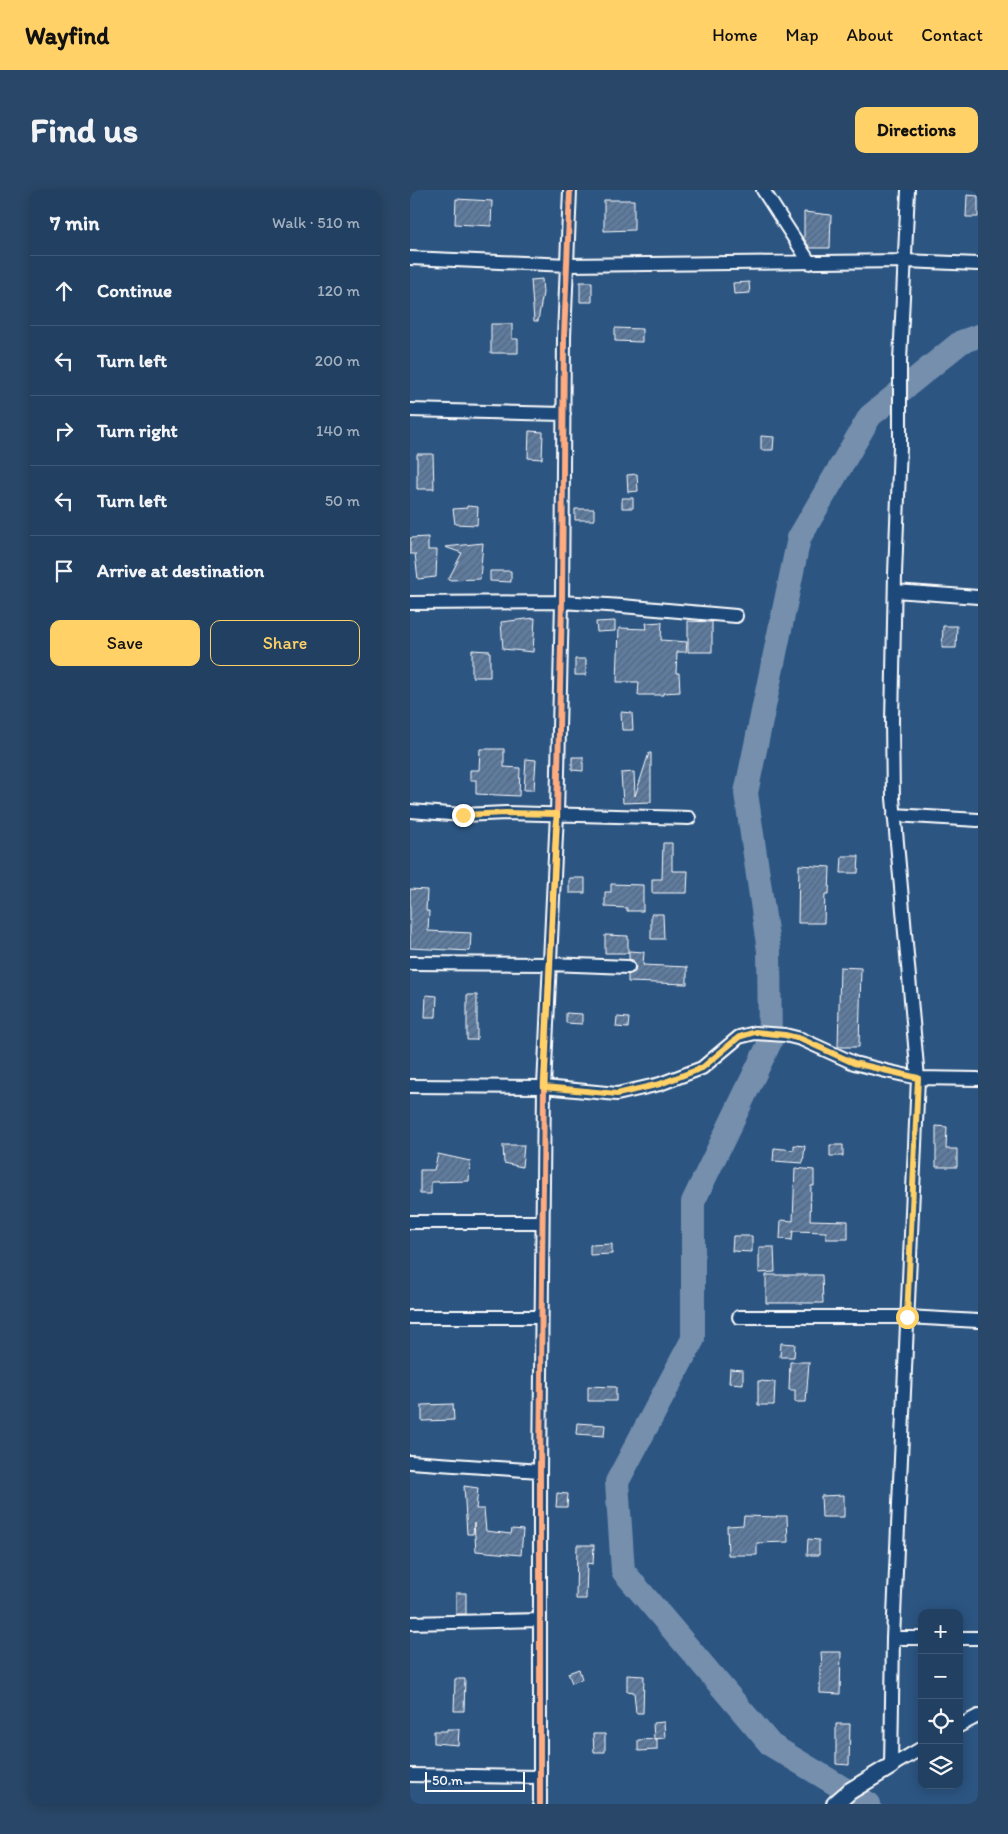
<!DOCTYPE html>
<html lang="en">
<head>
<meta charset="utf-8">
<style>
  :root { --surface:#214062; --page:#294768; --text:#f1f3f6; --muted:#a2afbe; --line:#3e5977; --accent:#ffd166 }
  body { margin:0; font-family:Itim,sans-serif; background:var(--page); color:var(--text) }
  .controls { position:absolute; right:15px; bottom:15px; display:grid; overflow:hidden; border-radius:10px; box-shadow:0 2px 12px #0003 }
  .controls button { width:45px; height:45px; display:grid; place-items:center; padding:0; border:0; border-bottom:1px solid var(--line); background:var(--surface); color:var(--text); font:25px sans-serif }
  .scale { position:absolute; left:15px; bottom:12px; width:100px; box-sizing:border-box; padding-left:5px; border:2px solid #fff; border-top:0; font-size:14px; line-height:18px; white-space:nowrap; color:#fff; -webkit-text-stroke:4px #1f4a7a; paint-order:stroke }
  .stop { position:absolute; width:15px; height:15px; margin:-11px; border:4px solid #ffd166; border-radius:50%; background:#fff }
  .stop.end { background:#ffd166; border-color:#fff; box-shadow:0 1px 5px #0008 }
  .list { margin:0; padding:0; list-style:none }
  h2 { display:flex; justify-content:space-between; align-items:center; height:65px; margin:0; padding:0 20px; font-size:21px }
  h2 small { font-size:16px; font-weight:400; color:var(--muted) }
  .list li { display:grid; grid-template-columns:32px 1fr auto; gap:15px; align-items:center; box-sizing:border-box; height:70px; padding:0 20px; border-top:1px solid var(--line) }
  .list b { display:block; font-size:19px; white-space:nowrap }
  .list em { font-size:16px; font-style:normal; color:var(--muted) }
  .actions { display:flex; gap:10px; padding:15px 20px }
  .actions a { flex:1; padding:11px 0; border:1px solid var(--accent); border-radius:10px; text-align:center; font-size:18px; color:var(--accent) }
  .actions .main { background:var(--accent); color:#111 }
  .icon { flex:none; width:28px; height:28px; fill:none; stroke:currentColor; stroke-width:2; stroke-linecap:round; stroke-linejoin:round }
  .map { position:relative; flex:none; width:568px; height:1614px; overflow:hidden; border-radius:10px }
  header { display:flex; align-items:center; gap:30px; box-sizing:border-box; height:70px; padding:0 25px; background:var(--accent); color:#111 }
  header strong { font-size:24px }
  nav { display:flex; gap:28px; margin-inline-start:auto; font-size:18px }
  .intro { display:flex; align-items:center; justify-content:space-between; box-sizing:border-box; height:120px; padding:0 30px }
  h1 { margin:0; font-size:35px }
  .button { padding:12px 22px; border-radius:10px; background:var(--accent); color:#111; font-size:18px; font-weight:700 }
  main { display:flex; gap:30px; padding:0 30px }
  aside { flex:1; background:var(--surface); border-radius:10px; box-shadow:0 2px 12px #0003 }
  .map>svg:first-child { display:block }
</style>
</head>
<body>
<header>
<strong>Wayfind</strong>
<nav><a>Home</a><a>Map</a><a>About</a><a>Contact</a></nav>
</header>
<div class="intro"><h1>Find us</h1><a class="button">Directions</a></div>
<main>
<aside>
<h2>7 min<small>Walk · 510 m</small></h2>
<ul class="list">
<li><svg class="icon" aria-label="ahead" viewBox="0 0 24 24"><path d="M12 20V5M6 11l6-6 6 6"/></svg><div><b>Continue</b></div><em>120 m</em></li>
<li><svg class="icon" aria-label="left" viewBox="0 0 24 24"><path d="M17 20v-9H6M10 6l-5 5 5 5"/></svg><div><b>Turn left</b></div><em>200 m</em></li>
<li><svg class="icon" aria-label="right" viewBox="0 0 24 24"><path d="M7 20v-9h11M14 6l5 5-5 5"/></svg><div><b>Turn right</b></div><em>140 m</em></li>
<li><svg class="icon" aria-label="left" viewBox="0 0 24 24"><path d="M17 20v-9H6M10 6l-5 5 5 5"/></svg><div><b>Turn left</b></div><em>50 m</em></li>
<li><svg class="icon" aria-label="arrive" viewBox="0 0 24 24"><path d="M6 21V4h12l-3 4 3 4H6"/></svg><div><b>Arrive at destination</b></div></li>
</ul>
<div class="actions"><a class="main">Save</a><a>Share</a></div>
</aside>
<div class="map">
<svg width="568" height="1614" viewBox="0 0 568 1614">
  <defs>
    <pattern id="building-hatch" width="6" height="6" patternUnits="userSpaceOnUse" patternTransform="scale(1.25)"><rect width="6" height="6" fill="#5e7c9f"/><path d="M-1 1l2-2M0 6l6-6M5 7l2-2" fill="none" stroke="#56667a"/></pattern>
  </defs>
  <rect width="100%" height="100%" fill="#2c5582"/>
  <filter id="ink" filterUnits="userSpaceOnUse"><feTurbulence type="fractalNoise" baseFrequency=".02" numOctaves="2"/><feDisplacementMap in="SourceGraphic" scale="10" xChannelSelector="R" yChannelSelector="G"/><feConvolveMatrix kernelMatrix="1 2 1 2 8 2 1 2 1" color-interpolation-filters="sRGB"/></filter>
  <g filter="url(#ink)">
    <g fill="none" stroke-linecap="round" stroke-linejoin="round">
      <!-- river -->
      <path stroke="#748fad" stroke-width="24" d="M459,1614L361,1555L213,1381L207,1292L283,1149V1012L360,852L359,761L336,603L389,348L460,226L551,152L568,146"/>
    </g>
    <!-- building -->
    <path fill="url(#building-hatch)" stroke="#fff" d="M557,5L568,6V27H556Z
      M46,9L82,11L81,36L45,34Z
      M194,10H224V40L194,41Z
      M394,22L421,25L420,58H400L394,49Z
      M132,89L133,103L128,131H124L121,90Z
      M170,92H182V112H170Z
      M339,92L340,103L324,104L323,93Z
      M81,134H102V149H108V163H81Z
      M205,138L232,139V152L205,151Z
      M119,241L133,242L132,269L118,268Z
      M351,246L364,247L363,260H351Z
      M7,264H23L24,299H7Z
      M227,284L228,301L218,302L217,285Z
      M212,308H223V318H212Z
      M57,316L68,317L67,335L45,334L43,319L57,318Z
      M165,319H184V330H165Z
      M18,347V360H27L26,387L8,389L5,364H0V348Z
      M73,353L70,389L38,390L52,363L35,357Z
      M80,381H101V392L80,391Z
      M125,428L123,462L93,459L91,432Z
      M205,431V441L187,442L186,432Z
      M278,431L302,432V462H278Z
      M252,432L251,450L277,452L276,462H267L266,483H269L270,502L253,503V505H228L229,492H207L209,438L237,439L236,433Z
      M533,436H547L546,458H532Z
      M62,460L80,461V487H62Z
      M165,469H176V485H165Z
      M211,522L222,523L223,540H212Z
      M70,559H94V577L110,578L109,606L66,604V590H60V580H69Z
      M239,563H241V612L213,613L211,583L224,582L225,606Z
      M162,567H173V581L162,580Z
      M116,569L126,570L124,600H114Z
      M253,653H262V681H278L277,703H242V689H252Z
      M432,666H449L448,683H431Z
      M389,675L420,677L419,704H415L414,733H388Z
      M159,688H175V703H159Z
      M201,694L233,695V721H217V718L195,717V702H201Z
      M0,699L17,700L16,721H19L18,741L61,743L60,761L0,758Z
      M241,724H253L254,749H241Z
      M195,745L218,746V763H195Z
      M219,761L234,762L233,775L277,777V794L218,792V785L225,782L226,777L223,770L219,769Z
      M430,777L451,778L449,857H428Z
      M16,805L27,806L26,827H15Z
      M57,805H67V850H57Z
      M156,823L172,824V834L156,833Z
      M207,827L219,828L218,838L206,837Z
      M526,936L537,937L536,959H547V977H526Z
      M93,955H114L112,977L94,973Z
      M384,955L395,956L393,973L363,971L364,958L384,960Z
      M420,955H433V966H420Z
      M28,964L60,971L59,991L21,992V1004H10V980H24Z
      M385,978L404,980V996H401L400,1030L438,1031V1049H416V1042L383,1041L382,1050L370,1049L371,1030L383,1031Z
      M323,1046H342V1062L322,1061Z
      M202,1054V1064L180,1065V1055Z
      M349,1057H364L365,1082L349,1083Z
      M356,1085H412L413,1113H356Z
      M371,1153L385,1154L384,1167H370Z
      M380,1172H399L396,1212H385V1200H379Z
      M320,1179L333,1180V1194L319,1193Z
      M348,1191L365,1192L364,1215H348Z
      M178,1196L206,1197V1211H178Z
      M43,1214L44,1230L12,1231V1215Z
      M167,1233L195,1235L194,1246L166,1244Z
      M54,1296L68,1298L66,1319H74L76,1341L101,1344L102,1339L113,1340L111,1365L66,1361L64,1333L63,1344H57Z
      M147,1303L158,1304L157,1317H146Z
      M434,1305V1327H412L411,1306Z
      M334,1326L367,1327L366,1326H377L378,1352L347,1353V1365H318L317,1336L333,1335Z
      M398,1349L409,1350V1365H397Z
      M167,1355H184L183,1374L177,1373L176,1409H166Z
      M46,1403H56V1424H46Z
      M411,1462H431L430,1504L410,1503V1476H412Z
      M169,1479L172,1489L162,1493L158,1483Z
      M217,1485L234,1486L233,1523H226L224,1502L217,1501Z
      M45,1489H55L54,1521H44Z
      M254,1532L255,1548L244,1549L243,1533Z
      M426,1534H440L439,1575L426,1574Z
      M37,1539H49L48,1555L24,1553V1541H37Z
      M183,1544H195V1562H184Z
      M247,1549V1560L228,1561V1550Z"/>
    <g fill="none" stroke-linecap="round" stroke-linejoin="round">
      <defs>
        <path id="minor" d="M353,0L400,73
          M0,68L158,75L495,71L568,74
          M0,220L154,224
          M485,401L568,407
          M0,413L152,412L212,416L326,426
          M0,621L53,625L96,623L279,628
          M484,625L568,630
          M0,773L140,774L218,777
          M0,896L134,897L207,904L250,894L292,878L329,847L345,843L375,845L391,849L444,873L476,881L508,888L568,889
          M0,1032H132
          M0,1127H131
          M329,1127H497L568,1131
          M0,1272L130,1281
          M0,1433L130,1430
          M483,1448H512
          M549,1448H568
          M549,1536L568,1526
          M481,1576L483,1448L508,888L483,608L482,531L485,384L490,256V171L498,0
          M481,1576L512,1558
          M0,1585L130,1587
          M130,1614V1281L134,897L147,624L152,412L154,147L160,0"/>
        <path id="tertiary" d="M425,1614L440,1601L481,1576"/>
      </defs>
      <!-- minor casing -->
      <use href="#minor" stroke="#fff" stroke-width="16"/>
      <!-- tertiary casing -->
      <use href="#tertiary" stroke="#fff" stroke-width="20"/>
      <!-- minor -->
      <use href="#minor" stroke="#1f4a7a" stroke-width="12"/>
      <!-- tertiary -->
      <use href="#tertiary" stroke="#1f4a7a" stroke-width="16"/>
      <defs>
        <path id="cycleway" d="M130,1614V1281L134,897L147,624L152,412L154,147L160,0"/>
      </defs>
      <!-- cycleway casing -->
      <use href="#cycleway" stroke="#1f4a7a" stroke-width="9"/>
      <!-- cycleway -->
      <use href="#cycleway" stroke="#ffac80" stroke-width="6"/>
    </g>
  </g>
  <g fill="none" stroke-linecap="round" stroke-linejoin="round" filter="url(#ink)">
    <!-- route -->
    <path stroke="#ffd166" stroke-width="6" d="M53,625L96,623L147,624L134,897L207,904L250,894L292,878L329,847L345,842L375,845L391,849L444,873L508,888L497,1127"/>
  </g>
</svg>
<div class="controls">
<button>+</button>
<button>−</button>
<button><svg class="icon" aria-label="locate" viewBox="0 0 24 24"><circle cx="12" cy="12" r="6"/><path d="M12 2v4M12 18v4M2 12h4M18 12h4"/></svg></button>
<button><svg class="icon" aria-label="layers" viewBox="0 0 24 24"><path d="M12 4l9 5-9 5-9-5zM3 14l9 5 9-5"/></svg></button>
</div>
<div class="scale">50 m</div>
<div class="stop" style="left:497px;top:1127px"></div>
<div class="stop end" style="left:53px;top:625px"></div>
</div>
</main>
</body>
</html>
